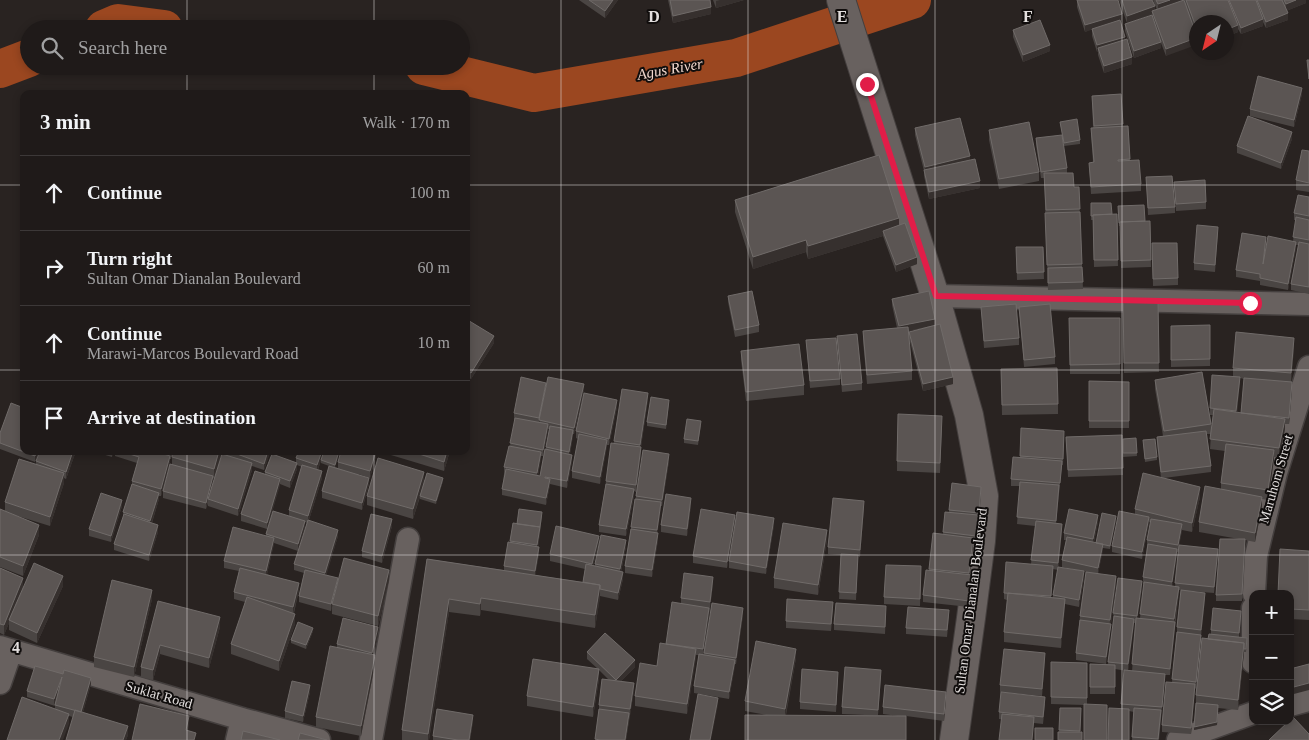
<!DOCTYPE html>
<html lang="en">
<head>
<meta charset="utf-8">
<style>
  :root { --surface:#1f1a19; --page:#272322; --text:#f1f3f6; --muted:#a1a1a2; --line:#3c3838 }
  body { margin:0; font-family:"Times New Roman",serif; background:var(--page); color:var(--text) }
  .controls { position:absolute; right:15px; bottom:15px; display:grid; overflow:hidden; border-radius:10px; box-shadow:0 2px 8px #0003 }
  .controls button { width:45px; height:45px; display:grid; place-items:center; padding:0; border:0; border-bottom:1px solid var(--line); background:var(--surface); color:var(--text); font:25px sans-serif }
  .compass { position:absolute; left:1189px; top:15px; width:45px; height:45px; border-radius:50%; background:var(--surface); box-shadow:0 2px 8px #0003; rotate:215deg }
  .stop { position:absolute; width:15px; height:15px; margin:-11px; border:4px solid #e11d48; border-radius:50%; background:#fff }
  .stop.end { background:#e11d48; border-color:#fff; box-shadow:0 1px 5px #0008 }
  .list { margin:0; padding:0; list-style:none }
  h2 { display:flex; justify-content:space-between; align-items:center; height:65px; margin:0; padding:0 20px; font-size:21px }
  h2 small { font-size:16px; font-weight:400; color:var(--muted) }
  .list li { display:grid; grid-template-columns:32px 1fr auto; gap:15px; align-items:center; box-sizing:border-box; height:75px; padding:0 20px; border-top:1px solid var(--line) }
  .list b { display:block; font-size:19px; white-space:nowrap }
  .list p { margin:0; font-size:16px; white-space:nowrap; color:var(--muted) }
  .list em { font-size:16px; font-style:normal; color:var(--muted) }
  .icon { flex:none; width:28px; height:28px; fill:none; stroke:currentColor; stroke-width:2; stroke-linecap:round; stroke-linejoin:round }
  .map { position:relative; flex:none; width:1309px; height:740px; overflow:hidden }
  .search { position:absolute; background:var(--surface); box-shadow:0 2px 8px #0003; left:20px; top:20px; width:450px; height:55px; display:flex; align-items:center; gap:12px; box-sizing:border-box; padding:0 18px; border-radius:28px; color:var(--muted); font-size:19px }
  .panel { position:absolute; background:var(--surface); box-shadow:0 2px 8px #0003; left:20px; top:90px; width:450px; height:365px; border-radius:10px }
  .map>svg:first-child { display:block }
</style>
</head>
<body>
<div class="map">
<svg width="1309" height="740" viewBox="0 0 1309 740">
  <rect width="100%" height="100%" fill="#292321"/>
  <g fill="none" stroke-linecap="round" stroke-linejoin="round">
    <!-- river -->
    <path stroke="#9b4720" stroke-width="38" d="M104,29L118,23L164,29
      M424,66L534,93L736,58L912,0
      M0,69L29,58"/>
    <defs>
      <path id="minor" d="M935,296L1309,304
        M1254,594L1256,556L1276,473L1309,367
        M1253,608V662
        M0,647L242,719L319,740
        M0,683L11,651
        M1290,705L1309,700
        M237,740L242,719
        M371,740L408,539
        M1178,740L1253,713"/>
      <path id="secondary" d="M841,0L935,296L969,415L984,496L981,541L971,618L954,740"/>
    </defs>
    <!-- minor casing -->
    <use href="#minor" stroke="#443f3e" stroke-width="25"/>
    <!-- secondary casing -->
    <use href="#secondary" stroke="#443f3e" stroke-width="30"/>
    <!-- minor -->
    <use href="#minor" stroke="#68615f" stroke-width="22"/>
    <!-- secondary -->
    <use href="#secondary" stroke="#68615f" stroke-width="28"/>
  </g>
  <!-- wall -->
  <path fill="#4a4543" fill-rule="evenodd" d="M579,0H618L605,18Z
    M668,0H710L711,14L673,23Z
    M713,0H744L716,8Z
    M1077,0L1122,20L1120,21L1132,64L1104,73L1098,55V52H1097L1092,36V29L1085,32L1077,7Z
    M1119,0H1152L1155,10H1157L1153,0H1182L1185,1V0H1306V3L1286,11L1288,20L1266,28L1263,22V26L1241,34L1238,29V32L1226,37V22H1196V34L1166,56L1161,43V48L1134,58L1125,31V24L1152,17V14L1127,23Z
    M1013,30L1050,51L1023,62L1013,37Z
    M1121,94L1123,126H1128L1130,160L1141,184V191L1091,194L1089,163L1093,162L1091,135V128H1093L1092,96Z
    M1302,94L1294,127L1250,116V109Z
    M1060,122L1080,140V144L1064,146Z
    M915,128L970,160L980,188L929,199L924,176V171L915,135Z
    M989,130L1039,172V181L999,189L989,140Z
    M1036,138L1067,168V173L1074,187L1080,212L1083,289L1048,290L1044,178H1041L1036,145Z
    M1292,139L1281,169L1237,153V146Z
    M1309,151V192L1296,190V180Z
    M1146,177L1175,207V213L1148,215Z
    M1174,182L1206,202V209L1176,211Z
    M1309,197V294L1291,290V284L1299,245H1296V248L1288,290L1260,285V281L1236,277V270L1266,244L1265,253L1293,241L1296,220H1294V213Z
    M735,200L899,225L917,264L896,272L883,236L808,259L806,252L753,269L735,212Z
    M1091,203L1112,214H1117L1118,266L1094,267L1093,220H1091Z
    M1118,206L1145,221H1150L1151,267L1121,268L1120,226H1119Z
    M1218,233L1215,272L1194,270V263Z
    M1152,243L1178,278V285L1153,286Z
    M1016,247H1043L1044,279L1017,280Z
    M728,296L759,325V332L735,337L728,302Z
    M892,299L935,325L953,384L923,391L909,338V332L925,328L908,331L912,371V380L867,384L863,341V331L897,328L892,305Z
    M1123,300H1158L1159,372L1124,373Z
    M981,307L1019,338V345L984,348Z
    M1019,307L1055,357V364L1024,367Z
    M1069,318H1120V374H1070Z
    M466,319L494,343L471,379L466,376Z
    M1210,325V366L1171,367V326Z
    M837,336L862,383V390L842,392Z
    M806,340L840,379V385L810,388Z
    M1294,348L1291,382L1292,389L1289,424H1285V429L1279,458L1274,457L1268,500L1262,499V506L1255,542L1245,540L1242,601H1216V595L1239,539L1199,532V522L1221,489V483L1225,451L1210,449L1211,434H1207L1211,466V472L1164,478L1200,497L1192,532L1182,530L1179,545L1218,555L1214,593L1190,591L1205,599L1201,637V636L1196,689L1195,688L1191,734L1162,732V725L1172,682L1177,634V627L1181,590H1179L1170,675H1165L1159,740H1132L1134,712L1129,711L1121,709V704L1127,671L1115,669V694H1090V664H1108L1114,620L1113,613L1142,588L1137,618H1140L1144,584H1143V577L1147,546V540L1151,523L1149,522L1142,559L1112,552V546L1135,515V509L1161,478L1157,444V437L1163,436L1155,389V380L1210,415V408L1233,377V368ZM1240,378L1244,379L1241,413H1237ZM1210,415H1213L1211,431V424ZM1177,552H1178L1175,587L1172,586ZM1134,623H1136L1132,671H1128Z
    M741,351L804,385V395L746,401L741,360Z
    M1001,369L1058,404V414L1002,415Z
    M1089,381L1129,382V428H1089Z
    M546,389L584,391L574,434H573L570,454L572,461L567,488L550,484L546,505L502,495V489L504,474V467L510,446L515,420H514V413ZM548,429H550L540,476H538L541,456H543Z
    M648,399L641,447V454L636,492L634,491V496L626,536L599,532V525L606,481L614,441Z
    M669,403L666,429L647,426V422Z
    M617,407L609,445H607L600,484L572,478V471L578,439L576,438V431Z
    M701,425L698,445L684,443V439Z
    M942,426L940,473L897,471V461Z
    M1021,428L1064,437L1063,465H1062L1056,523L1062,531L1058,570L1053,569L1051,598H1053V595L1084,578L1079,607L1065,604L1061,648L1004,642V632L1007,600L1004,599V593L1031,564L1035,526L1017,524L1020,486H1011V479L1020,457Z
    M0,433L39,451L35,462L0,449Z
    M1122,435L1123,475L1068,477L1066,437Z
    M1136,438L1137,456L1123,457V439Z
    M1143,440L1157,457V460L1145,462Z
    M76,451L66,479L64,478V483L50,526L11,514L39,535L23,576L0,567V509L5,511V502L36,465V461Z
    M92,451H113L112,457Z
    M115,451H173L171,459H170V462L161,496H159V499L152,523L158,532L149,561L114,550V544L123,517V512L132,484V481L137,463L115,456Z
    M222,451L214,479L213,478V482L226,455V451H271L270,452L264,470L252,466V470L238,516L208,506V503L206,509L163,498V491L172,465V457Z
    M340,451L335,467L338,468V462L341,451H377L376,452V456L370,478L358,474L369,484L362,510L322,498V491L329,466L321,463V460L318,470L322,478L309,520L338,536L326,575L338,582L389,580L378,626L332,614V606L331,611L299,602V596L304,573L294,570V564L307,523L305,522L298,551L274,543L267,574L299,590L294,613L295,624L279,671L231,654V644L245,602L234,599V592L239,571L224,568V561L266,536V534L289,516V510L302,467L297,465V469L290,488L280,484L267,529L241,521V514L265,475V472L296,462V458Z
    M381,451H450L444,471L381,452Z
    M669,461L662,506H661L657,533L658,540L652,577L625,573V566L636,496Z
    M424,480L443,481L436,504L420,499V497L413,519L367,505V496Z
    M952,483L981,493L976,542H973L970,575L972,582L969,607L923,602V595L929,570L933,533L943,534L945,512H949Z
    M691,505L687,536L661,532V525Z
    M122,506L111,542L89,536V529Z
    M864,508L860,557L858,556L856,600L839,599L841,555L828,554V547Z
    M542,516L538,547L539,554L535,575L583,582L585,569L550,561V554L599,542L593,566H595V564L626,547L621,572L623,579L618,600L600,596L595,628L481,610L480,616L449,612L429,740H402V730L427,559L504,570V566L510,543L513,523L517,524Z
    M1116,520L1110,549L1103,548L1098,574L1116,583L1106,664L1076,660V653L1080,616L1087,572L1062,567V560L1066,540H1064V533L1098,522L1094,542L1096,543Z
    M735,521L727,568L693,563V556Z
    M774,525L766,574L729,568V561Z
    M392,526L382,563L362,557V551Z
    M827,540L818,595L774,588V578Z
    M1309,551V620L1290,619V594Z
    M0,568L23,587L63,586L37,643L9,630V623L4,635L0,633Z
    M921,573L920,606L884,604V597Z
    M713,584L704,655V653L743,615L736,664H735L729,699L694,693V686L699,655H696L687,714L635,706V696L657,666L666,644L681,604V598Z
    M152,599L134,677L94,667V657Z
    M158,601L220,627L209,668L160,654L153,680L141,677V667Z
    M833,609L831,631L786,628V621Z
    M886,613L885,634L834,630V624Z
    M949,616L947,637L906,634V628Z
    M1241,618L1239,637L1247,642L1246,652H1244L1238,710L1218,708L1217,725L1194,730L1196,705V695L1208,639L1211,634V630Z
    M313,631L306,649L291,643V640Z
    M378,634L373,654L375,664L361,736L316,727V717L337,647V644Z
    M587,652L635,667L621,681L634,690L626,740H595L599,711V705L609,680L599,670V679L593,717L527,706V696L598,669L587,659Z
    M796,658L786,715H865L842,714V707L881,677L878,715L898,716L883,714V707L946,699L944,721L906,716L766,715L745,711V701Z
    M1045,660L1042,696L1000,692V685Z
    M1051,662L1087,663V704L1084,705L1051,704Z
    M838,678L836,712L800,709V702Z
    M91,684L83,712L128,735L126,740H66L73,717L69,716V724L55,709V706L27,697V691Z
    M310,692L303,722L285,718V711Z
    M1045,704L1043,724L999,719V712Z
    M1060,708H1081L1080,732H1059Z
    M473,721L470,740H433V736Z"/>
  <!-- shaded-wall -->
  <path fill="#36302e" d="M613,0H618L605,18V11Z
    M720,0H744L716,8V1Z
    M1170,0H1182V2L1158,11V4Z
    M1296,0H1306V3L1286,11V4Z
    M1155,6V13L1152,11V14L1127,23V16Z
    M711,7V14L673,23V16Z
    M1288,13V20L1266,28V22Z
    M1122,14V20L1085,32V25Z
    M1263,19V26L1241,34V28Z
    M1238,25V32L1226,37V30Z
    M1125,37V43L1098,48V52H1097V45Z
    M1196,38V45L1166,56V49Z
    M1161,42V48L1134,58V51Z
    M1050,45V51L1023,62V55Z
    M1132,57V64L1104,73V66Z
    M1302,88V94L1294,127V120Z
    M1292,132V139L1281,169V163Z
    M970,156V163L925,174V167Z
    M980,181V188L929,199V192Z
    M899,218V231H883V236L808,259V246Z
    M806,240V252L753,269V257Z
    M1296,242V248L1288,290V284Z
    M917,257V264L896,272V265Z
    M935,319V325L899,333V326Z
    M494,336V343L471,379V373Z
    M1294,338V348L1291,383V373Z
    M953,377V384L923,391V384Z
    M1240,377V384L1236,418V411Z
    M1292,382V389L1289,424V418Z
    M546,383V389L539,425V418Z
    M584,384V391L574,434V428Z
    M648,393V399L640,452V445Z
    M617,400V407L609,445V439Z
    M1285,419V429L1279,458V448Z
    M548,424V431L543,456V450Z
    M573,430V437L569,459V452Z
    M607,440V447L600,484V477Z
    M641,447V454L636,492V485Z
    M1274,450V460L1268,500V490Z
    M37,451H39L35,462V456Z
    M73,451H76L66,479V472Z
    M219,451H222L214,479V469Z
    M268,451H270V453L264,470V464Z
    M322,451H324L317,472V465Z
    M339,451H340L335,468V465Z
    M376,451V456L370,478V471Z
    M447,451H450L444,471V462Z
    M541,452V459L537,480V473Z
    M669,454V461L662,506V500Z
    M572,455V461L567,488V481Z
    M170,456V462L161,496V489Z
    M252,463V470L238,516V509Z
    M297,463V469L290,488V481Z
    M322,471V478L308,523V516Z
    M424,472V482L413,519V509Z
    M64,473V483L50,526V517Z
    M213,476V483L208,499L206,509V503Z
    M369,478V484L362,510V503Z
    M443,478V481L436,504V501Z
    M280,479V486L267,529V523Z
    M550,479V485L546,505V498Z
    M1059,485V492L1056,528V521Z
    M981,487V493L979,520V513Z
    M1200,487V497L1192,532V523Z
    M634,489V496L626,536V529Z
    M159,493V499L150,528V521Z
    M1262,497V506L1255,542V533Z
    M691,498V505L687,536V529Z
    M122,500V506L111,542V536Z
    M864,501V508L860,557V550Z
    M661,502V509L657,537V530Z
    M542,512L540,534L537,552V545Z
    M735,515V521L727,568V562Z
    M1098,515V522L1093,546V539Z
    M1116,516V520L1110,549V546Z
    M1149,517V524L1142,559V552Z
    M774,518V525L766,574V568Z
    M392,519V526L382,563V556Z
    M305,521V528L298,551V544Z
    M1062,524V531L1058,570V563Z
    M1182,524V531L1178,552V545Z
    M39,525V535L23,576V566Z
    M158,525V532L149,561V555Z
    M338,530V536L325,580V573Z
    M827,530V540L818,595V585Z
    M658,533V540L652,577V570Z
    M599,536V542L592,570V564Z
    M274,538V545L266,578V571Z
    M973,538V544L969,580V573Z
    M626,540V547L620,576V569Z
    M1103,544V551L1098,574V568Z
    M539,547V554L535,578V571Z
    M1177,549V556L1172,589V582Z
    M1218,549V555L1214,593V587Z
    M389,570V580L378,626V616Z
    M1084,571V578L1079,607V600Z
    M623,572V579L618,600V593Z
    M63,576V586L37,643V633Z
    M1116,576V583L1106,664L1110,620Z
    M713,577V584L710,609V602Z
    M23,578V588L9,620V623L4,635V625Z
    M338,578V585L331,611V604Z
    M1142,581V588L1137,623V616Z
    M299,583V590L293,614V607Z
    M600,585V598L595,628V615Z
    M1179,587V594L1174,625V619Z
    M152,590V599L134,677V667Z
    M1205,593V599L1201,637V630Z
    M481,598V610L480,616V604Z
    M449,599V612L429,740H428V734Z
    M1065,599V609L1061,648V638Z
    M709,608V615L703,656V649Z
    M743,608V615L736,664V658Z
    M295,614V624L279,671V661Z
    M220,617V627L209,668V658Z
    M1134,619V626L1128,671V664Z
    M1175,622V629L1170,675V669Z
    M378,627V634L372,660V653Z
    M313,628V631L306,649V645Z
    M1201,635V641L1196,689V682Z
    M1244,643V653L1238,710V700Z
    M160,645V654L153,680V670Z
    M696,649V659L687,714V704Z
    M796,649V658L785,718V709Z
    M1045,653V660L1042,696V689Z
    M375,655V664L361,736V726Z
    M635,660V667L616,686V680Z
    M735,660V667L729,699V692Z
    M599,669V679L593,717V707Z
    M1165,674V681L1162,714V707Z
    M62,677V683L54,706V699Z
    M91,678V684L81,719V712Z
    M634,683V690L630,716V709Z
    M1309,683V690L1290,695V688Z
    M1195,684V691L1191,734V728Z
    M310,685V692L303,722V716Z
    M946,692V699L944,721V714Z
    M718,698V705L711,740H710Z
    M1218,705L1217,725L1194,730V727Z
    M629,713V720L626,740H625Z
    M69,714V724L63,740H59Z
    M473,715V721L470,740H469Z
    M189,716V726L186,740V730Z
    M128,726V735L126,740H123Z"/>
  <!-- building -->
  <path fill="#5b5553" stroke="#706b69" d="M589,0H613L605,11Z
    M670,0H710L711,7L673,16Z
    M1077,0H1118L1122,14L1085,25Z
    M1122,0H1152L1155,6L1127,16Z
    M1156,0H1170L1158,4Z
    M1184,0L1196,34V38L1166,49L1152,11Z
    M1186,0H1228L1238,25L1226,30V22H1196V27Z
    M1229,0H1256L1263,19L1241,28Z
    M1257,0H1282L1288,13L1266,22Z
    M1284,0H1296L1286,4Z
    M1152,15L1161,42L1134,51L1125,24Z
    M1040,20L1050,45L1023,55L1013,30Z
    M1120,20L1125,37L1097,45L1092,29Z
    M1127,39L1132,57L1104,66L1098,48Z
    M1307,60H1309V79Z
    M1258,76L1302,88L1294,120L1250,109Z
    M1121,94L1123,124L1094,126L1092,96Z
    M1248,116L1292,132L1281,163L1237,146Z
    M960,118L970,156L925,167L915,128Z
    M1077,119L1080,140L1064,143L1060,122Z
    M1029,122L1039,172L999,179L989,130Z
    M1128,126L1130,159L1118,160V161L1139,160L1141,184L1091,187L1089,163L1094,162L1091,128Z
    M1062,135L1067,168L1041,172L1036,138Z
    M1302,150L1309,151V183L1296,180Z
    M879,155L899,218L808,246L806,240L753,257L735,200Z
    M975,159L980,181L929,192L924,170Z
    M1044,173H1073L1074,187H1079L1080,209L1046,210Z
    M1172,176L1175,207L1148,208L1146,177Z
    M1205,180L1206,202L1176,204L1174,182Z
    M1298,195L1309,197V216L1294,213Z
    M1091,203H1111L1112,214L1093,215V216H1091Z
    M1144,205L1145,221L1120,222V223H1119L1118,206Z
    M1080,212L1082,264L1047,265L1045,213Z
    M1117,214L1118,260H1094L1093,215Z
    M1296,217L1309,220V240L1293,237Z
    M1150,221L1151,260L1121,261L1120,222Z
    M905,223L917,257L896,265L883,231Z
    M1197,225L1218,227L1215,265L1194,263Z
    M1242,233L1266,237L1263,264L1268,236L1296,242L1288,284L1260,278V274L1236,270Z
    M1299,242L1309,244V287L1291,284Z
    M1152,243H1177L1178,278L1153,279Z
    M1016,247H1043L1044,272L1017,273Z
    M1082,267L1083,282L1048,283V268Z
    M752,291L759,325L735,330L728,296Z
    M929,291L935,319L899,326L892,299Z
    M1123,300H1158L1159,363H1124Z
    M1016,304L1019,338L984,341L981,307Z
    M1050,304L1055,357L1024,360L1019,307Z
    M1069,318H1120V364L1070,365Z
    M466,319L494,336L471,373L466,370Z
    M940,324L953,377L923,384L909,332Z
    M1210,325V359L1171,360V326Z
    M908,327L912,371L867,375L863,331Z
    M1236,332L1294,338L1291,373L1233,368Z
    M857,334L862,383L842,385L837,336Z
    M836,338L840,379L810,381L806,340Z
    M799,344L804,385L746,392L741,351Z
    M1057,368L1058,404L1002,405L1001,369Z
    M1202,372L1211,424L1164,431L1155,380Z
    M1212,375L1240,377L1236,411L1210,408Z
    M521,377L546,383L539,418L514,413Z
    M548,377L584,384L574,428L539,420Z
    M1244,378L1292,382L1289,418L1241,413Z
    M1089,381L1129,382V421H1089Z
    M622,389L648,393L640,445L614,441Z
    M584,393L617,400L609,439L576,431Z
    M651,397L669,400L666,425L647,422Z
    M11,403L24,408V451H37L35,456L0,443V433Z
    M1214,409L1285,419L1279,448L1210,439Z
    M898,414L942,416L940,463L897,461Z
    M515,418L548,424L543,450L510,443Z
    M687,419L701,421L698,441L684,439Z
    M550,426L573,430L569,452L546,447Z
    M1021,428L1064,431L1063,459L1020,456Z
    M1206,431L1211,466L1161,472L1157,437Z
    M579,434L607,440L600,477L572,471Z
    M1122,435L1123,468L1068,470L1066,437Z
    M1136,438L1137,453H1123V439Z
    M1155,439L1157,457L1145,459L1143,440Z
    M611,443L641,447L636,485L606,481Z
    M1226,444L1274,450L1268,490L1221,483Z
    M509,446L541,452L537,473L504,467Z
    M545,449L572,455L567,481L545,477V478L550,479L546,498L502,489L506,469L540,476Z
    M643,450L669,454L662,500L636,496Z
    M40,451H73L66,472L36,461Z
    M120,451H154L170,456L161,489L132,481L139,457Z
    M173,451H219L214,469L172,457Z
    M229,451H268L264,464Z
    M299,451H322L317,465L296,458Z
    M324,451H339L335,465L321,460Z
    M341,451H376L370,471L338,462Z
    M410,451H447L444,462Z
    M222,454L252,463L238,509L208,499Z
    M272,454L297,463L290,481L265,472Z
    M1013,457L1062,461L1060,483L1011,479Z
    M378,458L424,472L413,509L367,496Z
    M19,459L64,473L50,517L5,502Z
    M170,464L213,476L206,503L163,491Z
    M302,465L322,471L308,516L289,510Z
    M329,466L369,478L362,503L322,491Z
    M255,471L280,479L267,523L241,514Z
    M427,473L443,478L436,501L420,496Z
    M1143,473L1200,487L1192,523L1135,509Z
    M1020,482L1059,485L1056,521L1017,517Z
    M952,483L981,487L979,513L949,510Z
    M132,484L159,493L150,521L123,512Z
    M606,484L634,489L626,529L599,525Z
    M1205,486L1262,497L1255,533L1199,522Z
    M101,493L122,500L111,536L89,529Z
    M666,494L691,498L687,529L661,525Z
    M833,498L864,501L860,550L828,547Z
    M635,499L661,502L657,530L631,527Z
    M0,509L39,525L23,566L0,557Z
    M519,509L542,512L540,527L517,524Z
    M701,509L735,515L727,562L693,556Z
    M1069,509L1098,515L1093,539L1064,533Z
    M273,511L305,521L298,544L266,534Z
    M1119,511L1149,517L1142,552L1112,546Z
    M737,512L774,518L766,568L729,561Z
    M945,512L978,515L976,536L943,532Z
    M1102,513L1116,516L1110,546L1096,543Z
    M124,514L158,525L149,555L114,544Z
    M371,514L392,519L382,556L362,551Z
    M1151,519L1182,524L1178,545L1147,540Z
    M308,520L338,530L325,573L294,564Z
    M1036,521L1062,524L1058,563L1031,560Z
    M513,523L540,527L537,545L510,541Z
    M783,523L827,530L818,585L774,578Z
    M556,526L599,536L592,564L550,554Z
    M233,527L274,538L266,571L224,561Z
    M631,529L658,533L652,570L625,566Z
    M933,533L973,538L969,573L929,569Z
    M601,535L626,540L620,569L595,564Z
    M1067,537L1103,544L1098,568L1062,560Z
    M1220,539H1245L1242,594L1216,595Z
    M508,542L539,547L535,571L504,566Z
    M1148,544L1177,549L1172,582L1143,577Z
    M1179,545L1218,549L1214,587L1175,583Z
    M1280,549L1309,551V610L1290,609V594H1278Z
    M841,554L858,555L856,593L839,592Z
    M344,558L389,570L378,616L332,604Z
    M427,559L600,585L595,615L481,598L480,604L449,599L428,734L402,730Z
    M1006,562L1053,566L1051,596L1004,593Z
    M34,563L63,576L37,633L9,620Z
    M586,564L623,572L618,593L600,589V585L583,582Z
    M886,565L921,566L920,599L884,597Z
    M1058,567L1084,571L1079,600L1053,595Z
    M0,568L23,578L4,625L0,624Z
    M240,568L299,583L293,607L234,592Z
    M305,570L338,578L331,604L299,596Z
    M926,570L972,575L969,601L923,595Z
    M1086,572L1116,576L1110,620L1080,616Z
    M684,573L713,577L710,602L681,598Z
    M1118,578L1142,581L1137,616L1113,613Z
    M112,580L152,590L134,667L94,657Z
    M1144,582L1179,587L1174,619L1140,614Z
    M1181,590L1205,593L1201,630L1177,627Z
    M1008,593L1065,599L1061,638L1004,632Z
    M247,597L295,614L279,661L231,644Z
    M787,599L833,602L831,624L786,621Z
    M158,601L220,617L209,658L160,645L153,670L141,667Z
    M672,602L709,608L703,649L666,644Z
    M712,603L743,608L736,658L704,653Z
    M836,603L886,606L885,627L834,624Z
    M908,607L949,610L947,630L906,628Z
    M1213,608L1241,611L1239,633L1211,630Z
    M1114,616L1134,619L1128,664L1108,662Z
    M343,618L378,627L372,653L337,644Z
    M1136,618L1175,622L1170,669L1132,664Z
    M1080,620L1111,624L1106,657L1076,653Z
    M298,622L313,628L306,645L291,640Z
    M1177,632L1201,635L1196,682L1172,679Z
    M605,633L635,660L616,680L587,652Z
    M1209,634L1247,638L1246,649H1244V643L1208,639Z
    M1202,638L1244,643L1238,700L1196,695Z
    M756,641L796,649L785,709L745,701Z
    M660,643L696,649L687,704L635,696L640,663L657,666Z
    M330,646L375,655L361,726L316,717Z
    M1004,649L1045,653L1042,689L1000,685Z
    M699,654L735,660L729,692L694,686Z
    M533,659L599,669L593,707L527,696Z
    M1051,662L1087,663V698L1051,697Z
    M1090,664L1115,665V687H1090Z
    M1309,664V683L1290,688V669Z
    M35,666L63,674L64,670L91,678L81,712L55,705L62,677L54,699L27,691Z
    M845,667L881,670L878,710L842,707Z
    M802,669L838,672L836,705L800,702Z
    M1124,670L1165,674L1162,707L1121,704Z
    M602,679L634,683L630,709L599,705Z
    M292,681L310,685L303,716L285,711Z
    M1166,682L1195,684L1191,728L1162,725Z
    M885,685L946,692L944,714L883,707Z
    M1001,692L1045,697L1043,717L999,712Z
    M698,694L718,698L710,740H690Z
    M22,697L69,714L59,740H7Z
    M1196,703L1218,705L1217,722L1194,727Z
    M140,704L189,716L186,730L196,733L194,740H132Z
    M1084,704L1107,705V740H1084Z
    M1060,708H1081L1080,731L1059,730Z
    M1109,708L1129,709V740H1108Z
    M1134,708L1161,710L1158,739L1132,737Z
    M437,709L473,715L469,740H458L433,736Z
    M599,709L629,713L625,740H600L595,739Z
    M75,710L128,726L123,740H66Z
    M1002,714L1034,717L1032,740H999Z
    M745,715L906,716V740H745Z
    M1293,717L1309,734V740H1269L1289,721H1290V720Z
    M1035,728H1053V740H1035Z
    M243,731L280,740H241Z
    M1058,732H1082V740H1058Z
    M300,733L327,740H298Z"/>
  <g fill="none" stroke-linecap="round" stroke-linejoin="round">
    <!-- route -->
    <path stroke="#e11d48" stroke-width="6" d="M867,84L936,296L1250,303"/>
  </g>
  <!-- grid -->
  <path fill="none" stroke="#e3dfde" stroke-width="1" stroke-opacity="0.55" d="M187,0V29M374,0V29M561,0V740M748,0V740M935,0V740M1122,0V740M187,66V94M374,66V94M0,185H24M466,185H1309M0,370H24M466,370H1309M187,451V740M374,451V740M0,555H1309"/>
  <g text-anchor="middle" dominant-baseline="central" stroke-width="4" stroke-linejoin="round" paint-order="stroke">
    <!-- street labels -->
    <g font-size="14" fill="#e3dfde" stroke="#100d0c">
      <text transform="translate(1276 479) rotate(-74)">Maruhom Street</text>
      <text transform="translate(971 601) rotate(-83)">Sultan Omar Dianalan Boulevard</text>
      <text transform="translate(159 695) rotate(16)">Suklat Road</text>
    </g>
    <!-- water labels -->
    <g font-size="15" font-style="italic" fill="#f2d9cf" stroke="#100d0c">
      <text transform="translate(670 69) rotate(-10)">Agus River</text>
    </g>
  </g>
  <g font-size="16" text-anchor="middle" font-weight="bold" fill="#e3dfde" stroke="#100d0c" stroke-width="4" stroke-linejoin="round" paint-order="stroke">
    <text x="654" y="22">D</text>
    <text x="842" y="22">E</text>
    <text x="1028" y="22">F</text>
    <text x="16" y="653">4</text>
  </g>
</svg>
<div class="controls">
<button>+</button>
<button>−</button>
<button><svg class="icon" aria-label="layers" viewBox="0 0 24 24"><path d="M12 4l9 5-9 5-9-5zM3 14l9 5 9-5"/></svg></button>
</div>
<svg class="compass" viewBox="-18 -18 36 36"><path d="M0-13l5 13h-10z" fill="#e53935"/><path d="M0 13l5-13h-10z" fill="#a1a1a2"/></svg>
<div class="stop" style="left:1250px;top:303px"></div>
<div class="stop end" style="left:867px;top:84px"></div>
<div class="search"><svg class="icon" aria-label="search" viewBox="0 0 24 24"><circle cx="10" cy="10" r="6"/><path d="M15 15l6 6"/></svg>Search here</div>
<section class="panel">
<h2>3 min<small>Walk · 170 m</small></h2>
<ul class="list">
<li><svg class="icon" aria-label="ahead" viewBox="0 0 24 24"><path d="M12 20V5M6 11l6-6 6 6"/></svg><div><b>Continue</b></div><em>100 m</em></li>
<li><svg class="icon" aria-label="right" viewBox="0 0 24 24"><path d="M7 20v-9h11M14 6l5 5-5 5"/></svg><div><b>Turn right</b><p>Sultan Omar Dianalan Boulevard</p></div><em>60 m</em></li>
<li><svg class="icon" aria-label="ahead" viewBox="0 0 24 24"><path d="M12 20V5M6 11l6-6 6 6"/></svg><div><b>Continue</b><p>Marawi-Marcos Boulevard Road</p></div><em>10 m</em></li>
<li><svg class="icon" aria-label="arrive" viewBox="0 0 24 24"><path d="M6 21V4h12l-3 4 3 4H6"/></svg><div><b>Arrive at destination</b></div></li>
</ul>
</section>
</div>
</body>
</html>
